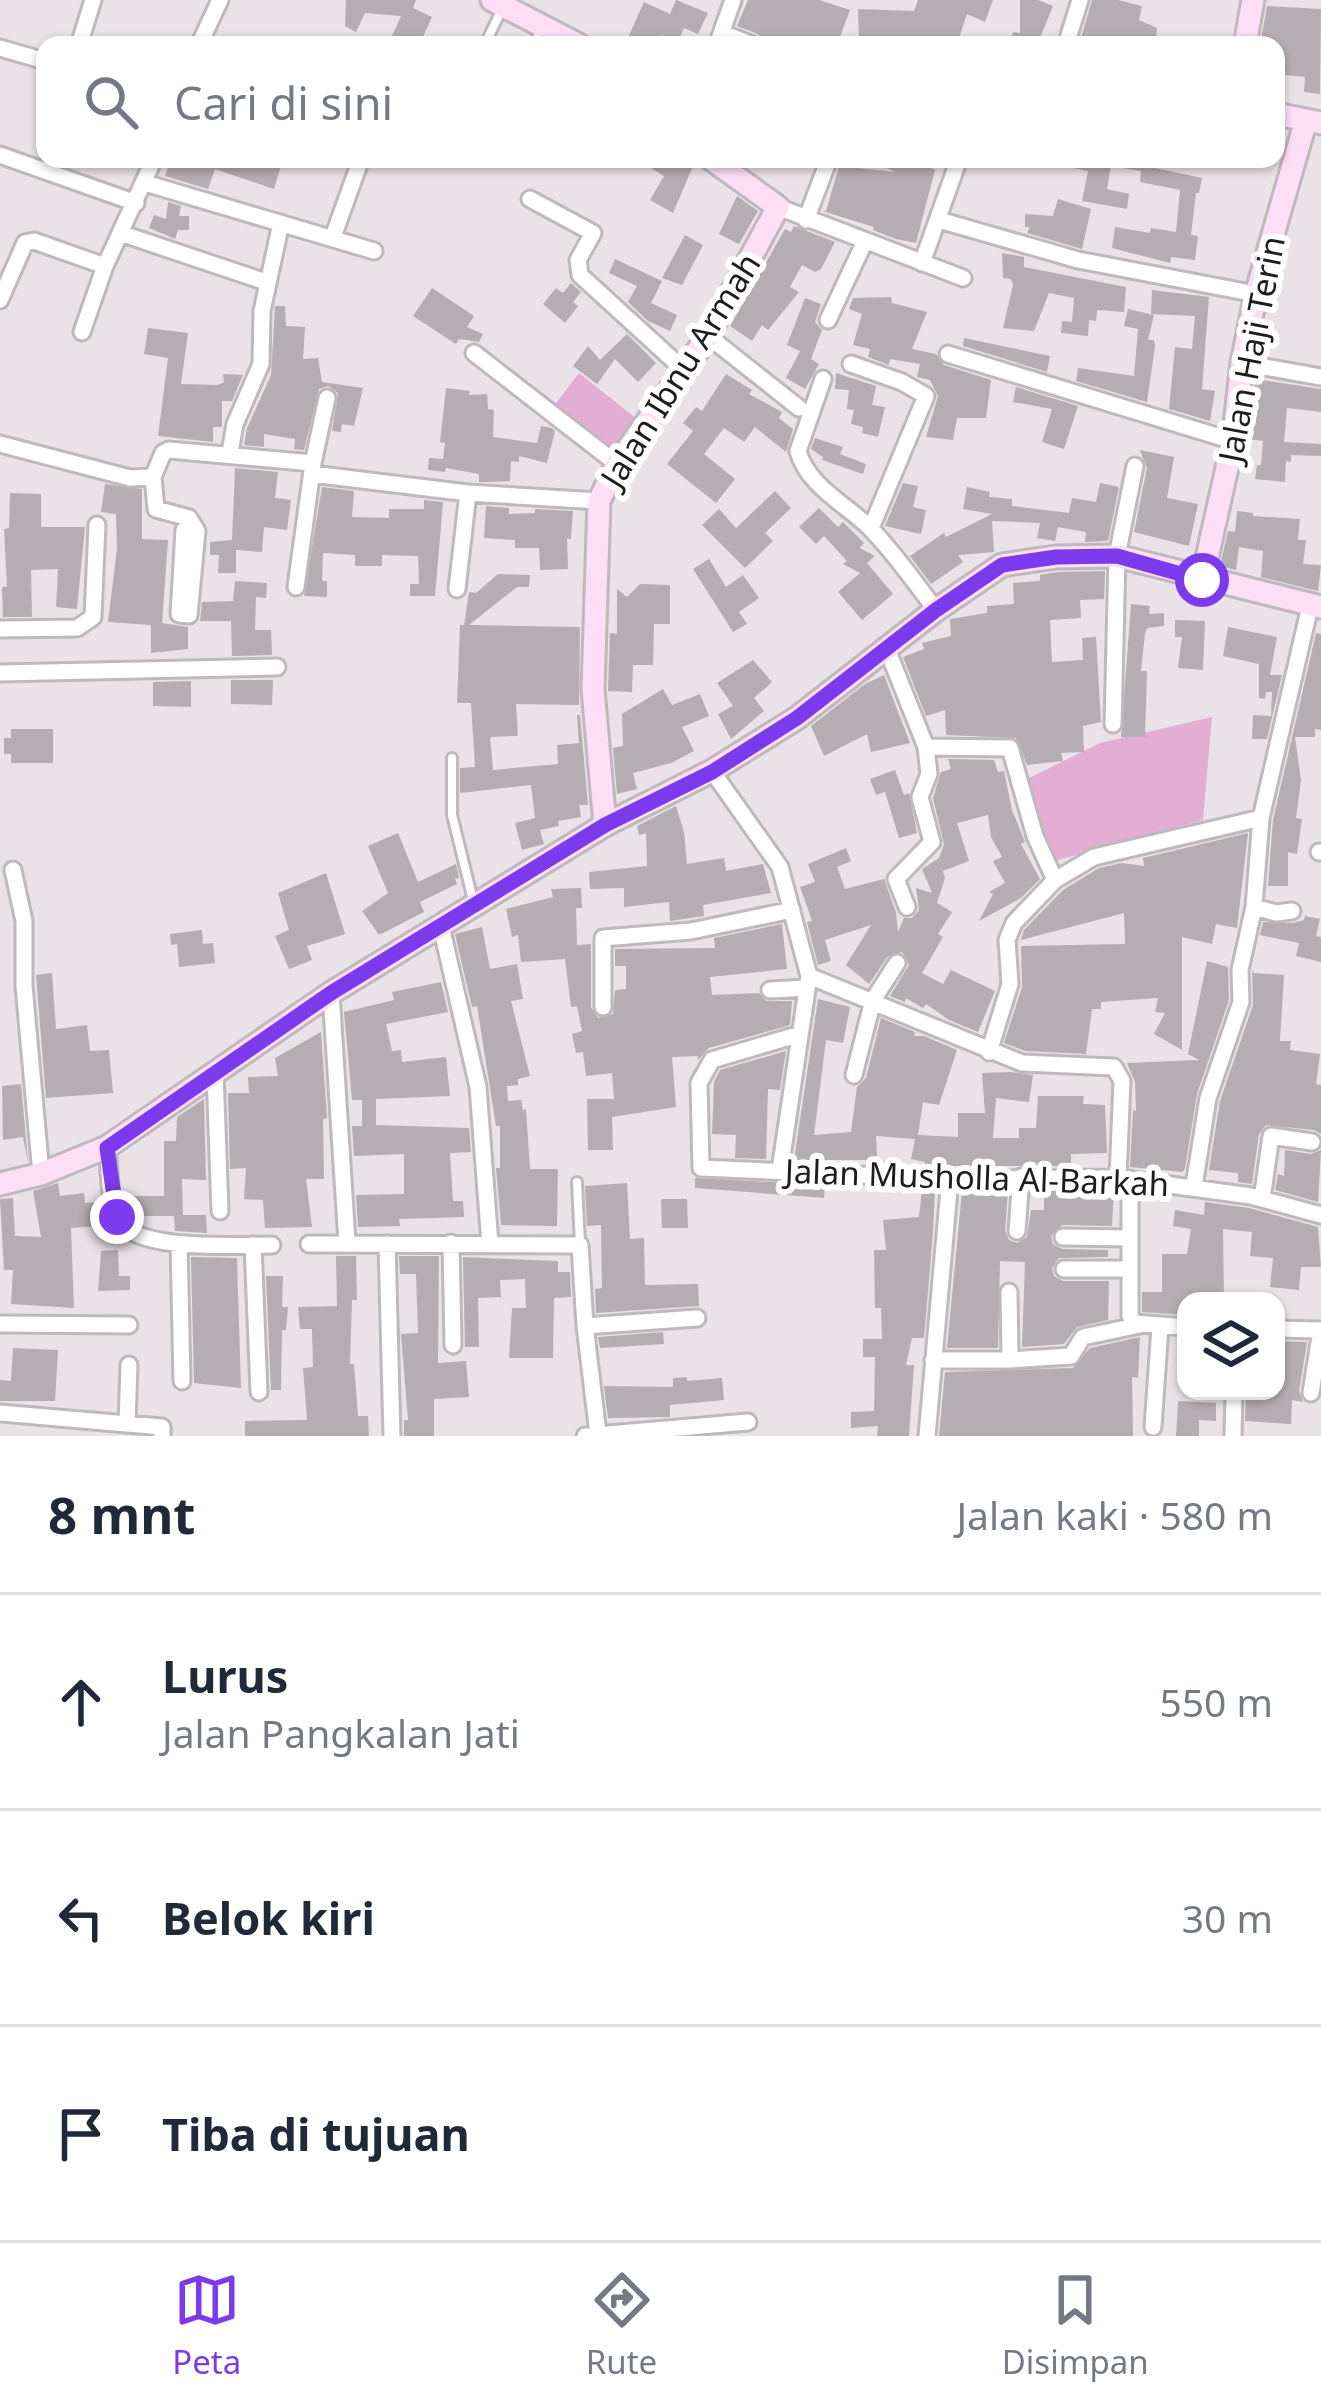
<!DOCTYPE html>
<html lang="id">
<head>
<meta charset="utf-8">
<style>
  :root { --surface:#fff; --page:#f2f2f3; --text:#1f2937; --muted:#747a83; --line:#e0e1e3; --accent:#7c3aed }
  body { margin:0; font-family:"Noto Sans",sans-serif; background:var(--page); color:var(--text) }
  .controls { position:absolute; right:36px; bottom:36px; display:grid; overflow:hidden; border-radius:24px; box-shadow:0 3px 9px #0004 }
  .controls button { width:108px; height:108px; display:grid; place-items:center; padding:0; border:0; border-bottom:3px solid var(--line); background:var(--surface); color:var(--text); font:60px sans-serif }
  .stop { position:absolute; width:36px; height:36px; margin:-27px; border:9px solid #7c3aed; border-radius:50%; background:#fff }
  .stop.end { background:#7c3aed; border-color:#fff; box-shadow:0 3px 12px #0008 }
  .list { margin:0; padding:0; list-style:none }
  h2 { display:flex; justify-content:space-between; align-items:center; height:156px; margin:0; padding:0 48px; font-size:51px }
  h2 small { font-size:39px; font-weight:400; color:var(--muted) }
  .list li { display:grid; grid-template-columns:78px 1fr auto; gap:36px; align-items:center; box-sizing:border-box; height:216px; padding:0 48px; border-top:3px solid var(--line) }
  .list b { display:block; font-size:45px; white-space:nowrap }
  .list p { margin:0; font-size:39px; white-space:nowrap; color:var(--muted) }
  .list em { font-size:39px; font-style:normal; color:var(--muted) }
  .icon { flex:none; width:66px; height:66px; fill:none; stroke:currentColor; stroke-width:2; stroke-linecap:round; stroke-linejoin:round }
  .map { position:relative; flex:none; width:1321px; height:1436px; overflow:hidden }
  .search { position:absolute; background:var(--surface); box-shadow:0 3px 9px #0004; left:36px; right:36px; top:36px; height:132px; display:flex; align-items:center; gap:30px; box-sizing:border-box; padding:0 42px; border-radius:24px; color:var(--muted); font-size:45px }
  .sheet { height:804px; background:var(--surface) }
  nav { display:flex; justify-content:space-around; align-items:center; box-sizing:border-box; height:168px; border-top:3px solid var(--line); background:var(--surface); font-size:33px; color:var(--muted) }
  nav a { display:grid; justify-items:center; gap:6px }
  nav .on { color:var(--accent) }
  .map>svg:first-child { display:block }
</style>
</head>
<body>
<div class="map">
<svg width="1321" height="1436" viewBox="0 0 1321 1436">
  <rect width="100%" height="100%" fill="#e9e2e7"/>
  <!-- green -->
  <path fill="#e4aed4" d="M579,373L637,419L611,449L554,406Z
    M1212,717L1203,820L1051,862L1027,779L1100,743Z"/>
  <!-- building -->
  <path fill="#b4adb2" d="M346,0H416L413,8L432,17L419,45H388L401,16L365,13L356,32L345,26Z
    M676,0L708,13L698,34L684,28L678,42L662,35L658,45L626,42L644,2L670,14Z
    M748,0H819L850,10L837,45H768L758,34L737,26Z
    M918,0H993L985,22L967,14L957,44L939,37L936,45H859L858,9L914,11Z
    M1020,0H1038L1053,6L1040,38L1050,40L1049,45H1010L1013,32L1020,33Z
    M1092,0H1118L1142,6L1139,20L1157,28L1156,42L1120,39V45H1079Z
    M1267,6L1321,9L1320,94L1304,92L1305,77L1276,74V45H1260Z
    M171,159L193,167L195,162L191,159H283L274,189L215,169L208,189L165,176Z
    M637,159H679L693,166L673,213L650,200L664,176Z
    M869,159H909L935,170L916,243L896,239L873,230L874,227L822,211H826L839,166L895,172Z
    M1057,159H1152L1151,167L1202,178L1199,193H1196L1191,235L1198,236L1195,260L1171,257L1170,263L1112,248L1115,227L1150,233L1151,228L1176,232L1180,190L1140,182L1141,171L1111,166L1107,189L1129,194L1127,209L1082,201L1088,171L1057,165Z
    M737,196L758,211L739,244L719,234Z
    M1058,199L1091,209L1082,249L1027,233L1030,227H1025V214L1053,216Z
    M168,202L181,206L179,216H189V230H178L175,239L149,228L154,215L166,219Z
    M794,226L835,242L821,269L815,272L802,265L790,287L799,292L768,330L762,325L752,341L730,326L785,229L791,232Z
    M685,235L703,245L682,285L662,278Z
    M1002,253L1024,257V267L1126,287L1124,312L1097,310L1096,321L1089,320L1088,336L1061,333L1062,321L1072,322L1074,298L1049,293L1034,331L1003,328L1013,285L1011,279L1003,278Z
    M615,259L662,281L651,303L677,315L670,331L648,321L628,302L637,286L609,273Z
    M571,283L581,292L573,302L578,306L565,323L543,304L556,288L563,293Z
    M432,288L474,316L467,327L483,334L479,342L459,339L456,344L413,316Z
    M1152,290L1209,297L1202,389L1215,391L1210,421L1169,409L1175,347L1192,349L1195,316L1151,314Z
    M891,297L892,303L927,312L912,349L936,354L944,365L991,380L986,418H957L953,440L926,437L938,396L930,380L917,377L920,364L890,359L889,365L868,357L870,349L853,345L862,314L849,309L853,298Z
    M805,298L821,304L815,322L822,330L811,359L819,364L805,389L786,378L800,351L787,345Z
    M275,306H285L286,326L305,327L303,359L318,358L322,382L363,388L354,426L342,424L341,432L332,431L338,393L328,386L319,389L304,450L294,449L295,439L264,434V447L244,445L247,428L271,375Z
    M1128,309L1154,315L1148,340H1154L1155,346L1147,402L1076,381L1078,368L1134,376L1138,329L1124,326Z
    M148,328L188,333L181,384L218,385L224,382L223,374L243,375L232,401H222V427H213V442L158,436L168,358L144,354Z
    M627,334L656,363L638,382L615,359L597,384L573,366L588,346L600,360Z
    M964,338L1050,356L1047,372L963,346Z
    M836,373L876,386L872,405L885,407L878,437L862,433L863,427L851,424L854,410L847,409L849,390L835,389Z
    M726,374L752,390L749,394L782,412L779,418L793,429L786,452L755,427L744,442L724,428L704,454L735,479L716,503L667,464L693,431L683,423L696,407L702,411Z
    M1255,379L1321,389V412L1287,408L1284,442L1321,444V456L1291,455V462L1286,461L1285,482L1255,479L1257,465H1261L1263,441L1248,439Z
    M1016,387L1078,406L1064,449L1042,442L1052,409L1013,402Z
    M446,388L470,391L469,395L487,394L488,409L494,410L493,437L537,443L541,426L552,428L555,431L547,463L519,456V462L511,461L510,481L491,482H479V474L446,468L445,472L428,470L429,458L443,459L445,443L440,442Z
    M815,438L843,447L840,454L866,464L863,474L822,460L823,457L811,449Z
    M1140,450L1174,457L1167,498L1198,504L1189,546L1134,532L1147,468Z
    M235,468L278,472L275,498L291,500L287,530L264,527L262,552L236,550V573H218L219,555H210V542L232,540Z
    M903,483L918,486L913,507L926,510L921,534L885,526Z
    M1100,483L1119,487L1108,541L1085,542L1086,532L1058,527L1055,541L1037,538L1040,523L992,521L994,552L958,555L963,562L931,584L910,556L944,533L946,537L992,514L963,509L967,487L990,492L989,497L1012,499V506L1069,513L1072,498L1096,502Z
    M105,484L142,489V539L168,540L162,623L188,627V649L151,653V625L108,622L117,548L116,514L101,512Z
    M322,487L354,491L352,517L389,518V509H424V500L443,502L435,596H410V584H419L418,556L382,555V566H355V555L323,553L322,581H327V597L304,596Z
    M775,491L791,508L765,533L773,541L745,568L702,525L719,509L736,528Z
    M10,493L41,494V527H85L77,609L56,607L58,569L31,570L32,617H3L2,587H7L4,529L9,528Z
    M486,506L509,508V514L535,513V509L573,511L571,539H567L568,569L540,570L539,548H515V540L484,538Z
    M819,508L838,527L843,522L864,543L860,548L875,556L867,563L893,594L862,620L838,592L860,573L843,564L847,561L824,536L816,544L799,527Z
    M1237,511L1253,513V516L1300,519L1298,540H1306L1303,564L1321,565L1318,591L1261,577L1263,551L1239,547L1236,570L1220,566L1228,531L1235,532Z
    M709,559L726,587L743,575L759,598L739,612L747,624L733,632L693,569Z
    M1105,571L1104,599L1080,600L1081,618L1050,620L1052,662L1083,660L1082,638L1096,637L1101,722L1083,726L1084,752L1061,753L1063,761L1027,765L1016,738L946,735L945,710L926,716L903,657L924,649L922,643L951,636L950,619L987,613V606L1014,604L1013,583L1040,581V575L1057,572Z
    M498,574L530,575L529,587H517L469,625L580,627L579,705L516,704L518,736L490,737L493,770L558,764L557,745L579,743L577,715H580L588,805H579L581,817L558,821L559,826L540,830L544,844L522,850L515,823L535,818L531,785L460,793V768L475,767L471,703H457L460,625H464L469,592L476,593Z
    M235,581L267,583L266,598L256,597L255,630H271L272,655L232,656L231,621H200L202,602L233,601Z
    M640,584L670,585V624H654L653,665H633L632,692L608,691L610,633L617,634V589L627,597Z
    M1131,604L1150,606L1149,614L1164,613V626L1147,628L1145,634L1141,671H1147L1145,737H1121Z
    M1175,620L1205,621L1203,670L1178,668L1182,637H1175Z
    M1228,627L1277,637L1270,675H1282L1267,739H1252L1253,715L1271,716L1272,692H1266L1265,699L1259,698V664L1223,656Z
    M1316,633L1321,634V730L1315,729V737H1295L1301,780L1296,818L1302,819L1297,854L1288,852V886H1268L1273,820Z
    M753,660L772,682L754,698L764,711L731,739L718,714L733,706L717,683Z
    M884,675L910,743L871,752L867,734L824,756L811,726L865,684Z
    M231,680H273L272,705L231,704Z
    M191,681V707L153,706V682Z
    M663,689L672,705L700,694L709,716L682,727L694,751L671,763L633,773L637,789L617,794L613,748L623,746L622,714Z
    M11,729H53V763H11V754H4V738H11Z
    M948,759L994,760L998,772L1004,771L1012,810L1025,842L1021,844L1040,879L1021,898L979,921L993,894L989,892L1005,883L993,861L1002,857L991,837L988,815L957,823L969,861L943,871L945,878L937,903L952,912L938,934L943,937L922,973L943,984L951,970L995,991L978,1032L949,1020L926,1004L923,1008L906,998L905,1002L890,996L909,965L902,952L888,956L869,984L846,965L871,925L825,940L831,961L818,965L807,922L812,921L800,887L815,882L808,864L846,848L851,861L837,867L845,889L884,879L896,912L898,932L904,918H912L919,910L916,888L932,893L922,869L939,858L944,844L933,798L941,772L951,769Z
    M895,770L904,795L909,793L917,833L899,838L885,792L876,795L870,779Z
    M676,806L684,832L687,864L724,858L726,871L763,864L771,893L703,905L704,916L670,921L669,902L624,907V888L590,889L589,872L647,866L646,833L639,835L637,826Z
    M398,833L418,882L456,864L459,878L455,879L457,884L420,902L424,912L379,935L362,911L388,893L368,846Z
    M1248,833L1237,928L1216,924L1212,944L1182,937V1050L1154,1034L1165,1013L1155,1012L1158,998L1101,1002V1009H1092L1086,1054L1025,1051L1004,1043L1022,987L1021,946L1125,944L1124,913L1021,940L1024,930L1063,890L1099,868L1122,863L1144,866L1143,858Z
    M326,873L345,934L307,946L312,960L289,969L275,936L289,930L278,893Z
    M581,888L582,908H576L577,945L591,944V1007L598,1018L613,1014L615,990L626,989V966H615V949L715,948L714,938L782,924L787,969L710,977L712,995L759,993L766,1001H792L790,1025L709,1048L698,1060V1056L672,1057L676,1107L612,1117L613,1150H588L587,1099H614L612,1073L586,1076L583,1052L576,1053L572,1034L582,1031L577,1006L571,1007L565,959L521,962L518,935L512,937L506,909L553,897L551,889Z
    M1305,916L1320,919L1316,936L1321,937V962L1296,956L1299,943L1260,935L1263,922L1293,923L1304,920Z
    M482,927L490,969L517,964L523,999L511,1001L530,1076L518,1079V1085L507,1086L508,1101L521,1100L523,1110L526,1109L530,1169H558L557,1226L501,1225L496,1168H500V1126H496L477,1006L472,1007L455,934Z
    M202,930L203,944L213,943L215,963L179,967L177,944L171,945L170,934Z
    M1207,961L1228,967L1229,1000L1197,1094L1185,1168L1183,1172L1130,1167L1133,1110L1136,1111L1135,1082L1127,1063L1199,1060L1188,1054Z
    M1252,969L1253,973L1284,975L1280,1041H1291L1290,1050L1320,1054L1316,1084L1321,1085V1134L1314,1130L1266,1125L1259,1134L1252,1184L1238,1182V1173L1209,1170L1220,1101L1253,1005Z
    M52,973L56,1029L87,1025L90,1051L109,1050L113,1093L46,1098L36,975Z
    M441,982L448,1012L386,1024L392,1051L401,1050L402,1062L446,1057L450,1096L376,1099V1125L469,1128L471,1152L450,1153L453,1201H463L464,1217L399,1219L400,1226L358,1227L356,1195L404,1194V1154L354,1156L352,1126H362V1100H352L344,1012L394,1000L392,992Z
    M818,999L850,1007L843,1043L826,1040L814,1135L851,1132L857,1087L866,1078L881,1018L915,1032L914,1036H924L957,1050L939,1105L923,1102L918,1135L958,1137V1113H985L982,1073L1011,1072L1033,1075L1029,1102L996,1098L993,1138H1019V1128H1036L1038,1096H1084L1083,1104L1105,1105L1107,1153L1071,1154V1166H924L925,1162L911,1159L915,1139L876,1136L877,1160H794Z
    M321,1032L327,1118L323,1119L324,1179H306L312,1227L265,1228L263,1200L244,1199L246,1168L230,1169L228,1093H249L248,1077L278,1076L275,1058Z
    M786,1051L780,1090L768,1089L766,1159L735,1158L736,1135L712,1134L714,1082L720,1070Z
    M21,1084L28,1162L23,1137L3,1140L2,1086Z
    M204,1099L206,1180L182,1179L183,1215H206L207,1233L175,1231L174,1216H132L130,1196H164V1141H176L177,1117Z
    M1285,1150L1311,1154L1321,1150L1318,1202L1275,1190L1278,1174L1284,1176Z
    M695,1178L825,1185L824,1198L695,1188Z
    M58,1183L60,1196L84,1193L85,1203L98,1202L100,1226L71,1228L74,1308L11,1304L13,1270H4L0,1199L13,1198L15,1236L41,1237L33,1191Z
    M627,1183L630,1239L644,1238L645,1285L698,1284L699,1306L596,1313L595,1289L602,1288L601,1225L587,1226L585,1186Z
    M922,1190H935L933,1232L924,1338H912L906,1365H914L909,1436H877L878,1426L851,1428V1412L874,1411L875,1357H863V1339H882L881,1308H875L874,1250H886L883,1220L919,1217Z
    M1044,1190H1114L1112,1226L1062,1225L1051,1236L1053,1244L1062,1249L1108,1250V1257L1059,1258L1052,1268L1054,1276L1063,1281H1109L1108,1320L1077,1327L1064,1344L1022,1347L1025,1262L1000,1261L998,1348H947L962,1191H1008L1005,1231L1009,1240L1017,1243L1027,1237L1031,1210H1044Z
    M661,1199H687L688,1228H662Z
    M1205,1202L1249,1208L1318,1227L1321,1267H1301L1299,1290L1270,1287L1273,1258L1250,1256L1252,1232L1223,1229L1224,1301H1185V1315L1142,1312V1292H1162V1254H1187L1191,1229L1173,1226L1175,1210L1204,1215Z
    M118,1250L119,1276H130V1290L98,1291L101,1251Z
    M336,1256H356L357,1300H352L350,1364H354L358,1416H368L369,1436H245V1421L307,1420L303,1368L313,1367L312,1329H300L298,1307L337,1306Z
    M399,1256H439L438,1363L466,1361L469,1397L434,1399V1436H404V1420H408L401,1334L418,1333L416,1274H400Z
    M191,1257L237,1258L241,1388L194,1383Z
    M463,1257L558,1261V1272H570L571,1297L554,1298L553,1358H509L512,1308H526L525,1279L500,1280L501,1297L478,1298L479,1347H465Z
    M266,1276H283L282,1307H288L286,1330H282L281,1390H271Z
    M663,1332L664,1344L600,1348L598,1337Z
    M1140,1337L1138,1378L1132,1377L1133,1436H939L945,1372L1073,1368L1090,1348Z
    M1276,1341L1307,1342L1299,1391L1303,1402L1292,1400L1291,1424L1245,1421L1246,1391H1276Z
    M13,1348L58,1350L55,1401H0V1380L11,1381Z
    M687,1377V1381L722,1378L724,1400L670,1405V1417L608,1418L604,1386L673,1387V1378Z
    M1178,1401L1216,1403V1421L1199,1420V1436H1176Z"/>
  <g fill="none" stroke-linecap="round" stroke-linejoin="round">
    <defs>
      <path id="lane" d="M487,40L502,9
        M533,45L543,28
        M452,758V815L473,900
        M577,1182L580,1245"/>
      <path id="street" d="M722,33L753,45
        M79,45L93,0
        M199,45L220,0
        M717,45L733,0
        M1066,45L1080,0
        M0,48L45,61
        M0,155L136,203
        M145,183L374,251
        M530,199L593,233L578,260L580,275L685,371
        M778,207L963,278
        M806,220L829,159
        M939,220L1078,260L1256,294
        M123,234L266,282
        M333,237L361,159
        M922,263L959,159
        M0,300L25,243L34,241L105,266
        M828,320L865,241
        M82,332L105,266L154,159
        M708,336L799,408
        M474,353L617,464
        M948,354L1233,441
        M1242,363L1321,377
        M851,364L902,382L926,396L871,528
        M823,379L798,451C807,485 845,504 869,527C894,552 915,583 936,610
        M0,444L130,478L153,477L163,453L169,450L313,463
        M230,452L235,424L261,364L262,311L281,223
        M312,474L468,493L599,501
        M153,477L156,509L189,518L197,531L189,615
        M296,587L313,463L327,398
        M457,589L468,493
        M189,615L179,614L184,530L190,525
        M0,629L77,628L93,617L97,525
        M887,649L926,747L1010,748L1035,836L1055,880
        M0,673L277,667
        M1113,724L1117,556L1135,466
        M712,771L780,867L809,976L780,1170
        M1319,852H1321
        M13,870L24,921V986L41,1174
        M907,907L896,879L932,842L920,797L929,774L926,747
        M1254,907L1276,913L1292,911
        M441,926L478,1087L490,1244
        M809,976L1022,1063L1114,1067L1122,1081L1118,1178
        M770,990L807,988
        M331,993L347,1242
        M603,1007V938L691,931L792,910
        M800,1034L712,1060L699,1083L701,1168L950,1179L1118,1178L1251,1196L1321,1215
        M989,1052L1010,984L1007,940L1014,923L1055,880L1094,857L1261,818
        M215,1072L220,1211
        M854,1075L873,1000L897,963
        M107,1147C110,1169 108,1203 120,1221C139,1252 238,1245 272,1245
        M1130,1179V1316L1135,1323L1186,1327
        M1194,1186L1208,1098L1241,1002L1240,970L1254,907L1261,818L1310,606
        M1262,1199L1271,1136L1312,1142
        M1017,1231L1021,1177
        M1063,1237L1128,1238
        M451,1243L453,1345
        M179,1244L182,1381
        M309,1244L580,1245L585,1326L598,1434
        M387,1244L392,1436
        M253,1245L259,1392
        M1064,1269H1128
        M0,1324L129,1325
        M585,1326L697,1318
        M1276,1329L1321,1330L1311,1393
        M933,1360H1010L1009,1292
        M1010,1360L1071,1356L1083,1337L1140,1325
        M0,1413L162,1427V1436
        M127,1424L129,1365
        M1153,1427L1160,1327
        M585,1436L748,1422
        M927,1436L950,1179
        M1233,1436L1234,1391"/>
      <path id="secondary" d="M492,0L579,45
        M1245,45L1253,0
        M1276,114L1321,123
        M1202,580L1233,441L1242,363L1256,294L1306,120
        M605,825L593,689L599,501L617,464L708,336L778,207L711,159
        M0,1184L41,1174L107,1147L331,993L605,825L712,771L797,718L936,610L1002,565L1056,557L1117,556L1321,607"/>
    </defs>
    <!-- lane casing -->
    <use href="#lane" stroke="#bfb8bd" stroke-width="14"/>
    <!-- street casing -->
    <use href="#street" stroke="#bfb8bd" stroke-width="21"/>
    <!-- secondary casing -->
    <use href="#secondary" stroke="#bfb8bd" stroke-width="27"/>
    <!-- lane -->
    <use href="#lane" stroke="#fff" stroke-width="8"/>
    <!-- street -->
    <use href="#street" stroke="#fff" stroke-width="15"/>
    <!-- secondary -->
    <use href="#secondary" stroke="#fddef5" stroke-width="21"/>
  </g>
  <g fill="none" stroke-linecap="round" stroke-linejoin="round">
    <!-- route -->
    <path stroke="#7c3aed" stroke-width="15" d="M117,1217L107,1148L331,993L605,825L712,772L797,718L936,610L1002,565L1056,557L1117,556L1202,580"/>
  </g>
  <g text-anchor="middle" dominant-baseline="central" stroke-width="12" stroke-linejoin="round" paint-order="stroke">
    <!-- street labels -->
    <g font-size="33" fill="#1e1c1e" stroke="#fff">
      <text transform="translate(1251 349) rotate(-79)">Jalan Haji Terin</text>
      <text transform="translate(680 370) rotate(-58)">Jalan Ibnu Armah</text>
      <text transform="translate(977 1177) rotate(2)">Jalan Musholla Al-Barkah</text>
    </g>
  </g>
</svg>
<div class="controls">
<button><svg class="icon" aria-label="layers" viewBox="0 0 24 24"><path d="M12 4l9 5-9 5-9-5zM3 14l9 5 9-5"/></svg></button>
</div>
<div class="stop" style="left:1202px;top:580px"></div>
<div class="stop end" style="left:117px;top:1217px"></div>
<div class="search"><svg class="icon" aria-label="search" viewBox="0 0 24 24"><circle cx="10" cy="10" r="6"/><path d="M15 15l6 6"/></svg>Cari di sini</div>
</div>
<section class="sheet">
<h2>8 mnt<small>Jalan kaki · 580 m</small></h2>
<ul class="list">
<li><svg class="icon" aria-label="ahead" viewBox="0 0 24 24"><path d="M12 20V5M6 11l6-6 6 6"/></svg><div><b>Lurus</b><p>Jalan Pangkalan Jati</p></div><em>550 m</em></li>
<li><svg class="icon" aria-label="left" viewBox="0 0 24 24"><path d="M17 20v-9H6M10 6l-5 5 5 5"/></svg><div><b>Belok kiri</b></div><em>30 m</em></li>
<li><svg class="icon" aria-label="arrive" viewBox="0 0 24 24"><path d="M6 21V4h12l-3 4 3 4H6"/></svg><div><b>Tiba di tujuan</b></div></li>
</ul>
</section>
<nav>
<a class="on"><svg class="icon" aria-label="map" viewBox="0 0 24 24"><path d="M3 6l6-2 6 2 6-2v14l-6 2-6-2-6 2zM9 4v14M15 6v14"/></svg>Peta</a>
<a><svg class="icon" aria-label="directions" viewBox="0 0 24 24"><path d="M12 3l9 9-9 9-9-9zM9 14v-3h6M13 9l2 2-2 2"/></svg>Rute</a>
<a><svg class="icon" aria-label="saved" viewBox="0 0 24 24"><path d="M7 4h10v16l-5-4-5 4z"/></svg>Disimpan</a>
</nav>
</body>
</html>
